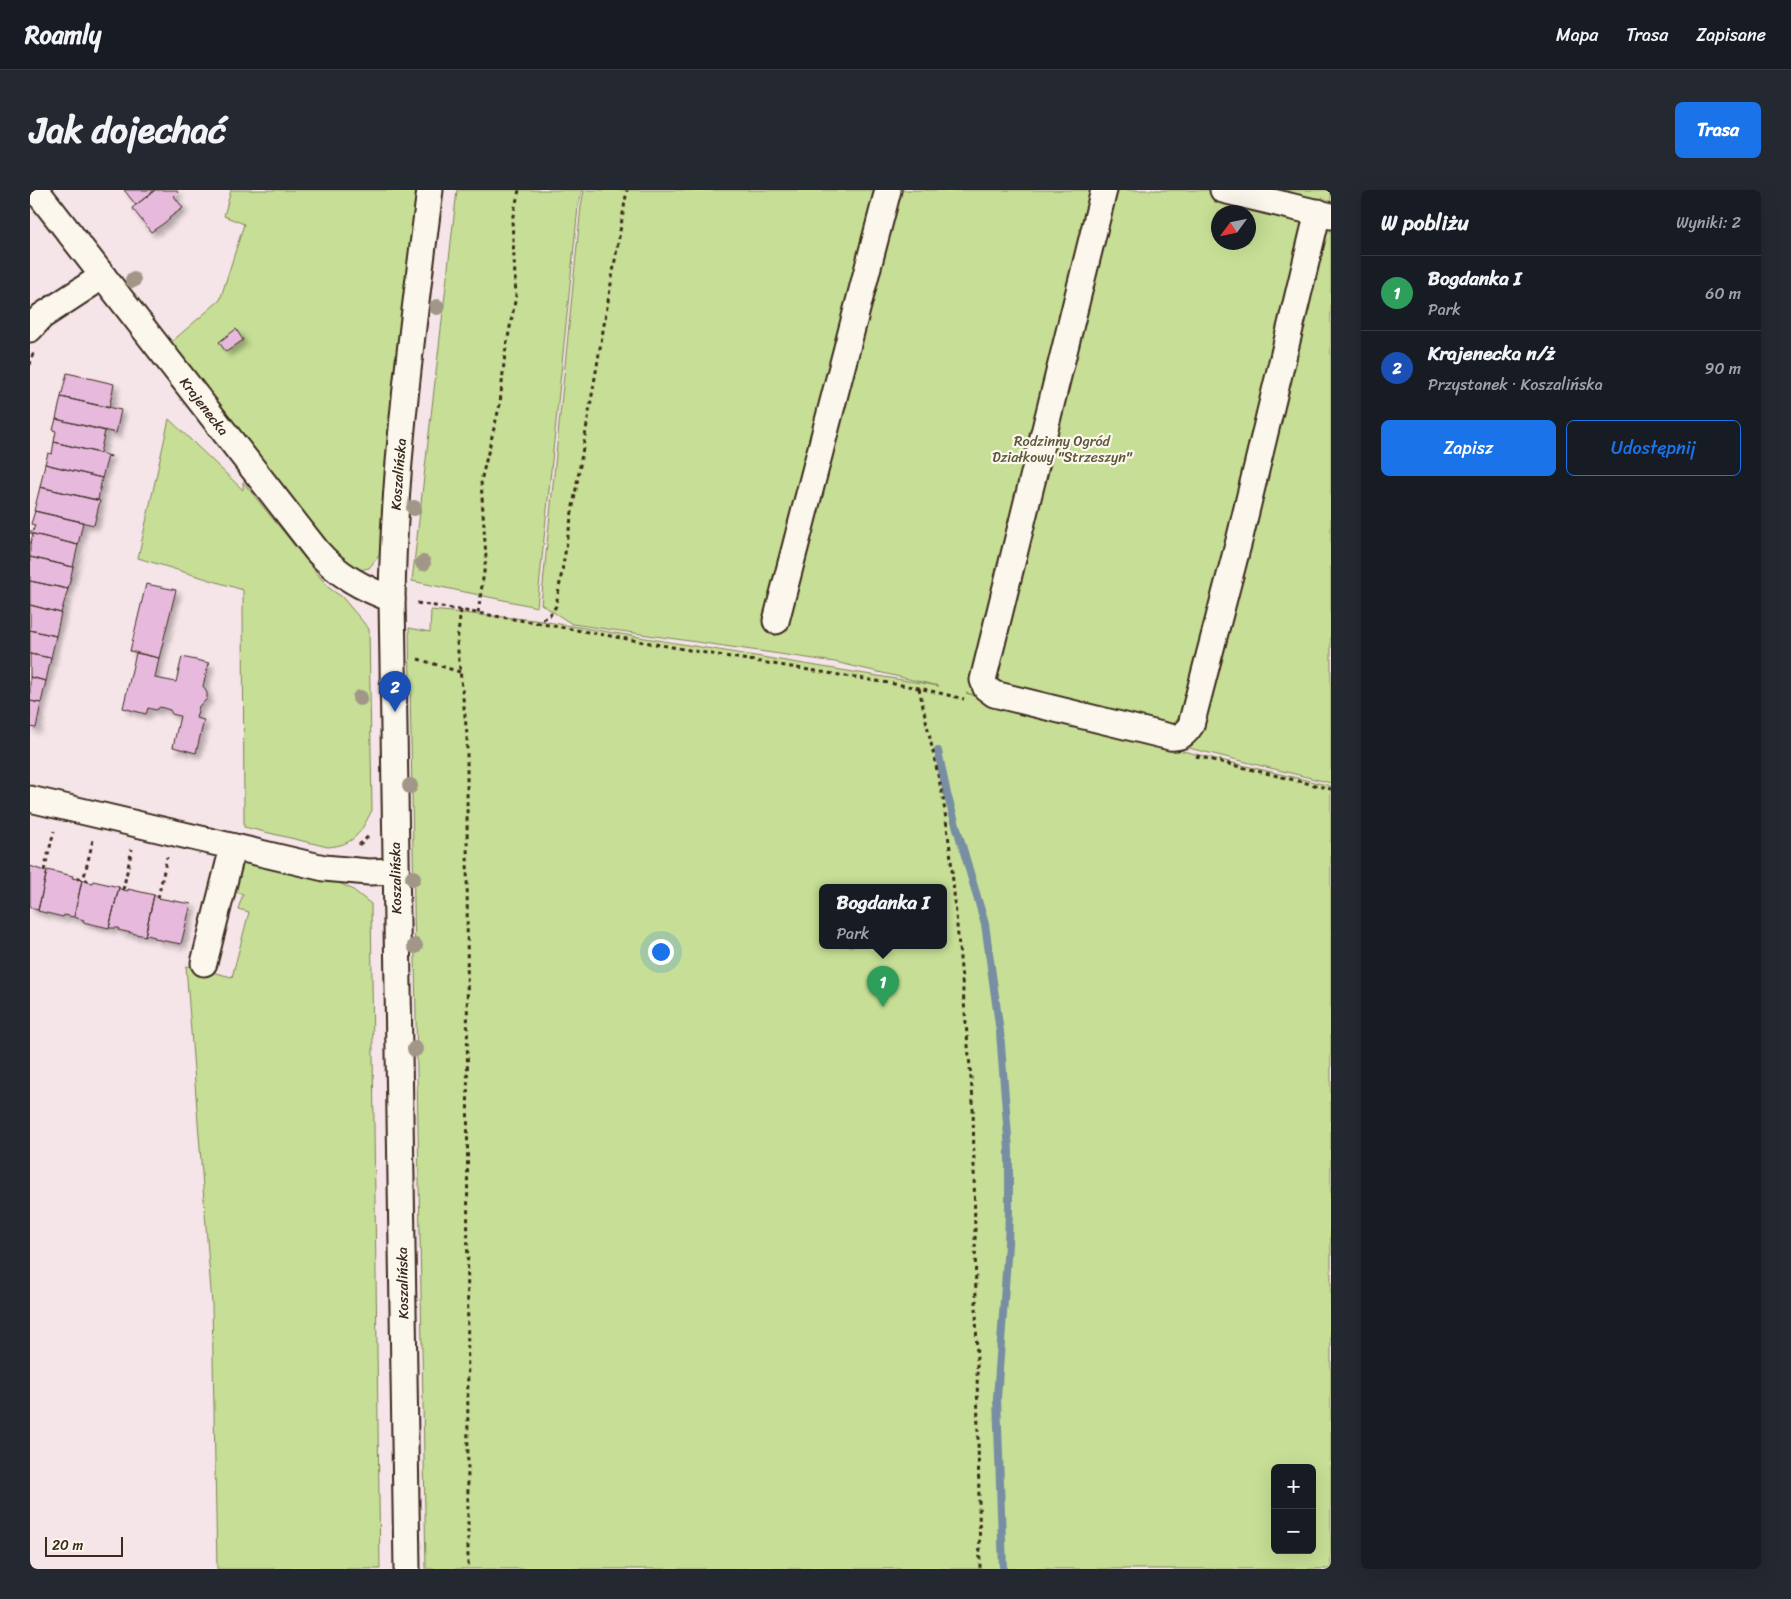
<!DOCTYPE html>
<html lang="pl">
<head>
<meta charset="utf-8">
<style>
  :root { --surface:#171b24; --page:#242831; --text:#f1f3f6; --muted:#9ea1a6; --line:#363941; --accent:#1a73e8 }
  body { margin:0; font-family:Sriracha,sans-serif; background:var(--page); color:var(--text) }
  .controls { position:absolute; right:15px; bottom:15px; display:grid; overflow:hidden; border-radius:8px; box-shadow:0 5px 20px #0002 }
  .controls button { width:45px; height:45px; display:grid; place-items:center; padding:0; border:0; border-bottom:1px solid var(--line); background:var(--surface); color:var(--text); font:25px sans-serif }
  .compass { position:absolute; left:1181px; top:15px; width:45px; height:45px; border-radius:50%; background:var(--surface); box-shadow:0 5px 20px #0002; rotate:237deg }
  .scale { position:absolute; left:15px; bottom:12px; width:78px; box-sizing:border-box; padding-left:5px; border:2px solid #3b2a1e; border-top:0; font-size:14px; line-height:18px; white-space:nowrap; color:#3b2a1e; -webkit-text-stroke:4px #fbf7ec; paint-order:stroke }
  .you { position:absolute; left:630px; top:761px; width:18px; height:18px; margin:-12px; border:4px solid #fff; border-radius:50%; background:#1a73e8; box-shadow:0 0 0 8px #1a73e833 }
  .badge { display:grid; place-items:center; width:32px; height:32px; border-radius:50%; background:var(--accent); color:#fff; font-size:16px; font-weight:700 }
  .pin { position:absolute; translate:-50% -41px; filter:drop-shadow(0 1px 2px #0008) }
  .pin::after { content:''; position:absolute; top:26px; width:18px; height:15px; background:inherit; clip-path:polygon(0 0,100% 0,50% 100%) }
  .popup { position:absolute; left:789px; top:694px; width:128px; height:65px; box-sizing:border-box; display:grid; place-content:center; border-radius:8px; background:var(--surface); filter:drop-shadow(0 1px 4px #0005); font-size:16px; white-space:nowrap; color:var(--muted) }
  .popup b { font-size:19px; color:var(--text) }
  .popup::after { content:''; position:absolute; left:50%; top:100%; margin-left:-10px; border:10px solid transparent; border-top-color:var(--surface) }
  .list { margin:0; padding:0; list-style:none }
  h2 { display:flex; justify-content:space-between; align-items:center; height:65px; margin:0; padding:0 20px; font-size:21px }
  h2 small { font-size:16px; font-weight:400; color:var(--muted) }
  .list li { display:grid; grid-template-columns:32px 1fr auto; gap:15px; align-items:center; box-sizing:border-box; height:75px; padding:0 20px; border-top:1px solid var(--line) }
  .list b { display:block; font-size:19px; white-space:nowrap }
  .list p { margin:0; font-size:16px; white-space:nowrap; color:var(--muted) }
  .list em { font-size:16px; font-style:normal; color:var(--muted) }
  .actions { display:flex; gap:10px; padding:15px 20px }
  .actions a { flex:1; padding:11px 0; border:1px solid var(--accent); border-radius:8px; text-align:center; font-size:18px; color:var(--accent) }
  .actions .main { background:var(--accent); color:#fff }
  .map { position:relative; flex:none; width:1301px; height:1379px; overflow:hidden; border-radius:8px }
  header { display:flex; align-items:center; gap:30px; box-sizing:border-box; height:70px; padding:0 25px; background:var(--surface); border-bottom:1px solid var(--line) }
  header strong { font-size:24px }
  nav { display:flex; gap:28px; margin-inline-start:auto; font-size:18px }
  .intro { display:flex; align-items:center; justify-content:space-between; box-sizing:border-box; height:120px; padding:0 30px }
  h1 { margin:0; font-size:35px }
  .button { padding:12px 22px; border-radius:8px; background:var(--accent); color:#fff; font-size:18px; font-weight:700 }
  main { display:flex; gap:30px; padding:0 30px }
  aside { flex:1; background:var(--surface); border-radius:8px; box-shadow:0 5px 20px #0002 }
  .map>svg:first-child { display:block }
</style>
</head>
<body>
<header>
<strong>Roamly</strong>
<nav><a>Mapa</a><a>Trasa</a><a>Zapisane</a></nav>
</header>
<div class="intro"><h1>Jak dojechać</h1><a class="button">Trasa</a></div>
<main>
<div class="map">
<svg width="1301" height="1379" viewBox="0 0 1301 1379">
  <defs>
    <filter id="shadow"><feDropShadow dx="4.5" dy="4.5" stdDeviation="2.5" flood-color="#0004"/></filter>
  </defs>
  <rect width="100%" height="100%" fill="#f5e4e8"/>
  <filter id="ink" filterUnits="userSpaceOnUse"><feTurbulence type="fractalNoise" baseFrequency=".02" numOctaves="2"/><feDisplacementMap in="SourceGraphic" scale="10" xChannelSelector="R" yChannelSelector="G"/><feConvolveMatrix kernelMatrix="1 2 1 2 8 2 1 2 1" color-interpolation-filters="sRGB"/></filter>
  <g filter="url(#ink)">
    <!-- green -->
    <path fill="#c6de95" stroke="#80845a" fill-rule="evenodd" d="M201,0H389L362,222L351,363L339,378L325,381L315,375L139,154L190,110L214,34L194,26Z
      M427,0H552L548,17L507,417L382,391Z
      M554,0H1301V593L936,503L1068,541L1301,596V1379H396L379,438L400,442L401,420L505,430L909,496L805,472L542,434L511,414L551,16ZM1188,22H1218V52H1188ZM793,698H913V756H793ZM1245,1278H1282V1360H1245Z
      M139,229L213,300V292L299,398L312,407L339,439L342,620C331,642 325,655 298,657L214,637L213,400L108,368Z
      M213,671L305,691L322,699L341,714L350,1379H187L182,1114L156,776L202,787L219,722L208,719L213,704L201,701L206,676Z"/>
    <g fill="none" stroke-linecap="round" stroke-linejoin="round">
      <!-- stream -->
      <path stroke="#778ea3" stroke-width="8" d="M908,561L917,604L955,734L970,842L979,960V1019L978,1054L967,1208L973,1379"/>
    </g>
    <!-- building -->
    <path fill="#e6b9dd" stroke="#3b2a1e" filter="url(#shadow)" d="M94,0H125L106,15Z
      M125,0H146L148,2L144,6L153,18L139,28L140,29L121,42L102,18Z
      M206,139L213,150L196,162L189,152Z
      M37,183L84,194L79,218L31,207Z
      M31,207L91,220L86,243L26,229Z
      M26,229L75,241L70,263L24,252L26,241L23,240Z
      M24,252L81,266V267L78,266L72,288L15,274L18,263L22,264Z
      M15,274L72,288L68,310L10,297Z
      M10,297L70,311L64,335L4,321Z
      M5,321L53,332L48,355L0,343V341H3L5,335L1,334Z
      M3,344L48,355L43,377L0,367V354Z
      M0,367L43,377L38,399L0,391Z
      M0,391L38,399L31,423L0,415Z
      M116,394L146,400L129,468L100,461Z
      M0,415L31,423L26,446L0,440Z
      M0,440L26,446L21,468L0,464Z
      M106,463L129,468L125,488L146,492L152,467L179,473L173,496L177,503V508L175,511L169,516L166,528L174,530L166,563L143,557L150,526L142,524L140,520L130,517L126,520L118,518L116,524L93,518Z
      M0,464L21,468L16,491L0,487Z
      M0,487L16,491L11,513L0,511Z
      M0,511L11,513L6,538L0,537Z
      M0,676L17,682L8,720L0,718Z
      M17,680L43,686L42,688L52,690L44,727L34,725L33,727L8,721Z
      M52,690L62,693L63,691L89,697L79,738L53,732L54,730L44,727Z
      M89,697L90,699L98,701V699L124,705L115,746L88,740L89,738H79Z
      M124,705L128,708L161,714L151,754L125,749V747L117,745L115,746Z"/>
    <g fill="none" stroke-linecap="round" stroke-linejoin="round">
      <defs>
        <g id="minor">
          <path id="s1" d="M6,0L287,361C308,385 332,398 362,409"/>
          <path d="M1074,0L953,490L956,498L964,504L1140,547C1151,548 1155,544 1161,535L1210,347L1288,22"/>
          <path d="M1193,0L1301,26"/>
          <path d="M0,139L12,126L73,86"/>
          <path d="M746,431L858,0"/>
          <path d="M0,609L294,678L339,682L366,681"/>
          <path d="M174,773L203,657"/>
          <path id="s2" d="M377,1379L362,409C364,272 383,136 400,0"/>
        </g>
      </defs>
      <!-- minor casing -->
      <use href="#minor" stroke="#3b2a1e" stroke-width="29"/>
      <!-- path -->
      <path stroke="#3b2a1e" stroke-width="3" stroke-dasharray="4 4" stroke-linecap="butt" d="M0,175L3,163
        M387,413L507,433L520,425L526,416L597,0
        M431,420L427,452L437,545L438,1379
        M448,423L456,368L451,291L470,214L475,163L486,106L482,30L489,0
        M507,433L676,463L889,498L934,509
        M388,469L430,482
        M889,498L913,608L920,659L943,910L950,1379
        M1166,566L1301,599
        M329,655L339,646
        M14,681L24,641
        M47,689L54,687
        M58,692L54,687L63,650
        M93,700L102,659
        M128,708L137,667"/>
      <!-- minor -->
      <use href="#minor" stroke="#fbf7ec" stroke-width="25"/>
    </g>
    <!-- trees -->
    <g fill="#a29689">
      <circle cx="103" cy="90" r="8"/>
      <circle cx="407" cy="117" r="8"/>
      <circle cx="384" cy="318" r="8"/>
      <circle cx="393" cy="373" r="8"/>
      <circle cx="330" cy="508" r="8"/>
      <circle cx="380" cy="596" r="8"/>
      <circle cx="383" cy="688" r="8"/>
      <circle cx="385" cy="756" r="8"/>
      <circle cx="385" cy="859" r="8"/>
    </g>
  </g>
  <g text-anchor="middle" dominant-baseline="central" stroke-width="4.5" stroke-linejoin="round" paint-order="stroke">
    <!-- street labels -->
    <g font-size="14" fill="#3b2a1e" stroke="#fbf7ec">
      <text stroke="none"><textPath href="#s1" startOffset="274">Krajenecka</textPath></text>
      <text stroke="none"><textPath href="#s2" startOffset="1095">Koszalińska</textPath></text>
      <text transform="translate(366 688) rotate(-91)">Koszalińska</text>
      <text transform="translate(373 1093) rotate(-91)">Koszalińska</text>
    </g>
    <!-- park labels -->
    <g font-size="14" fill="#5e573c" stroke="#fbf7ec">
      <text x="1032" y="251">Rodzinny Ogród<tspan x="1032" dy="16">Działkowy "Strzeszyn"</tspan></text>
    </g>
  </g>
</svg>
<div class="controls">
<button>+</button>
<button>−</button>
</div>
<svg class="compass" viewBox="-18 -18 36 36"><path d="M0-13l5 13h-10z" fill="#e53935"/><path d="M0 13l5-13h-10z" fill="#9ea1a6"/></svg>
<div class="scale">20 m</div>
<div class="you"></div>
<div class="pin badge" style="left:853px;top:817px;background:#2e9e5b">1</div>
<div class="popup"><b>Bogdanka I</b>Park</div>
<div class="pin badge" style="left:365px;top:522px;background:#1a4fb4">2</div>
</div>
<aside>
<h2>W pobliżu<small>Wyniki: 2</small></h2>
<ul class="list">
<li><span class="badge" style="background:#2e9e5b">1</span><div><b>Bogdanka I</b><p>Park</p></div><em>60 m</em></li>
<li><span class="badge" style="background:#1a4fb4">2</span><div><b>Krajenecka n/ż</b><p>Przystanek · Koszalińska</p></div><em>90 m</em></li>
</ul>
<div class="actions"><a class="main">Zapisz</a><a>Udostępnij</a></div>
</aside>
</main>
</body>
</html>
